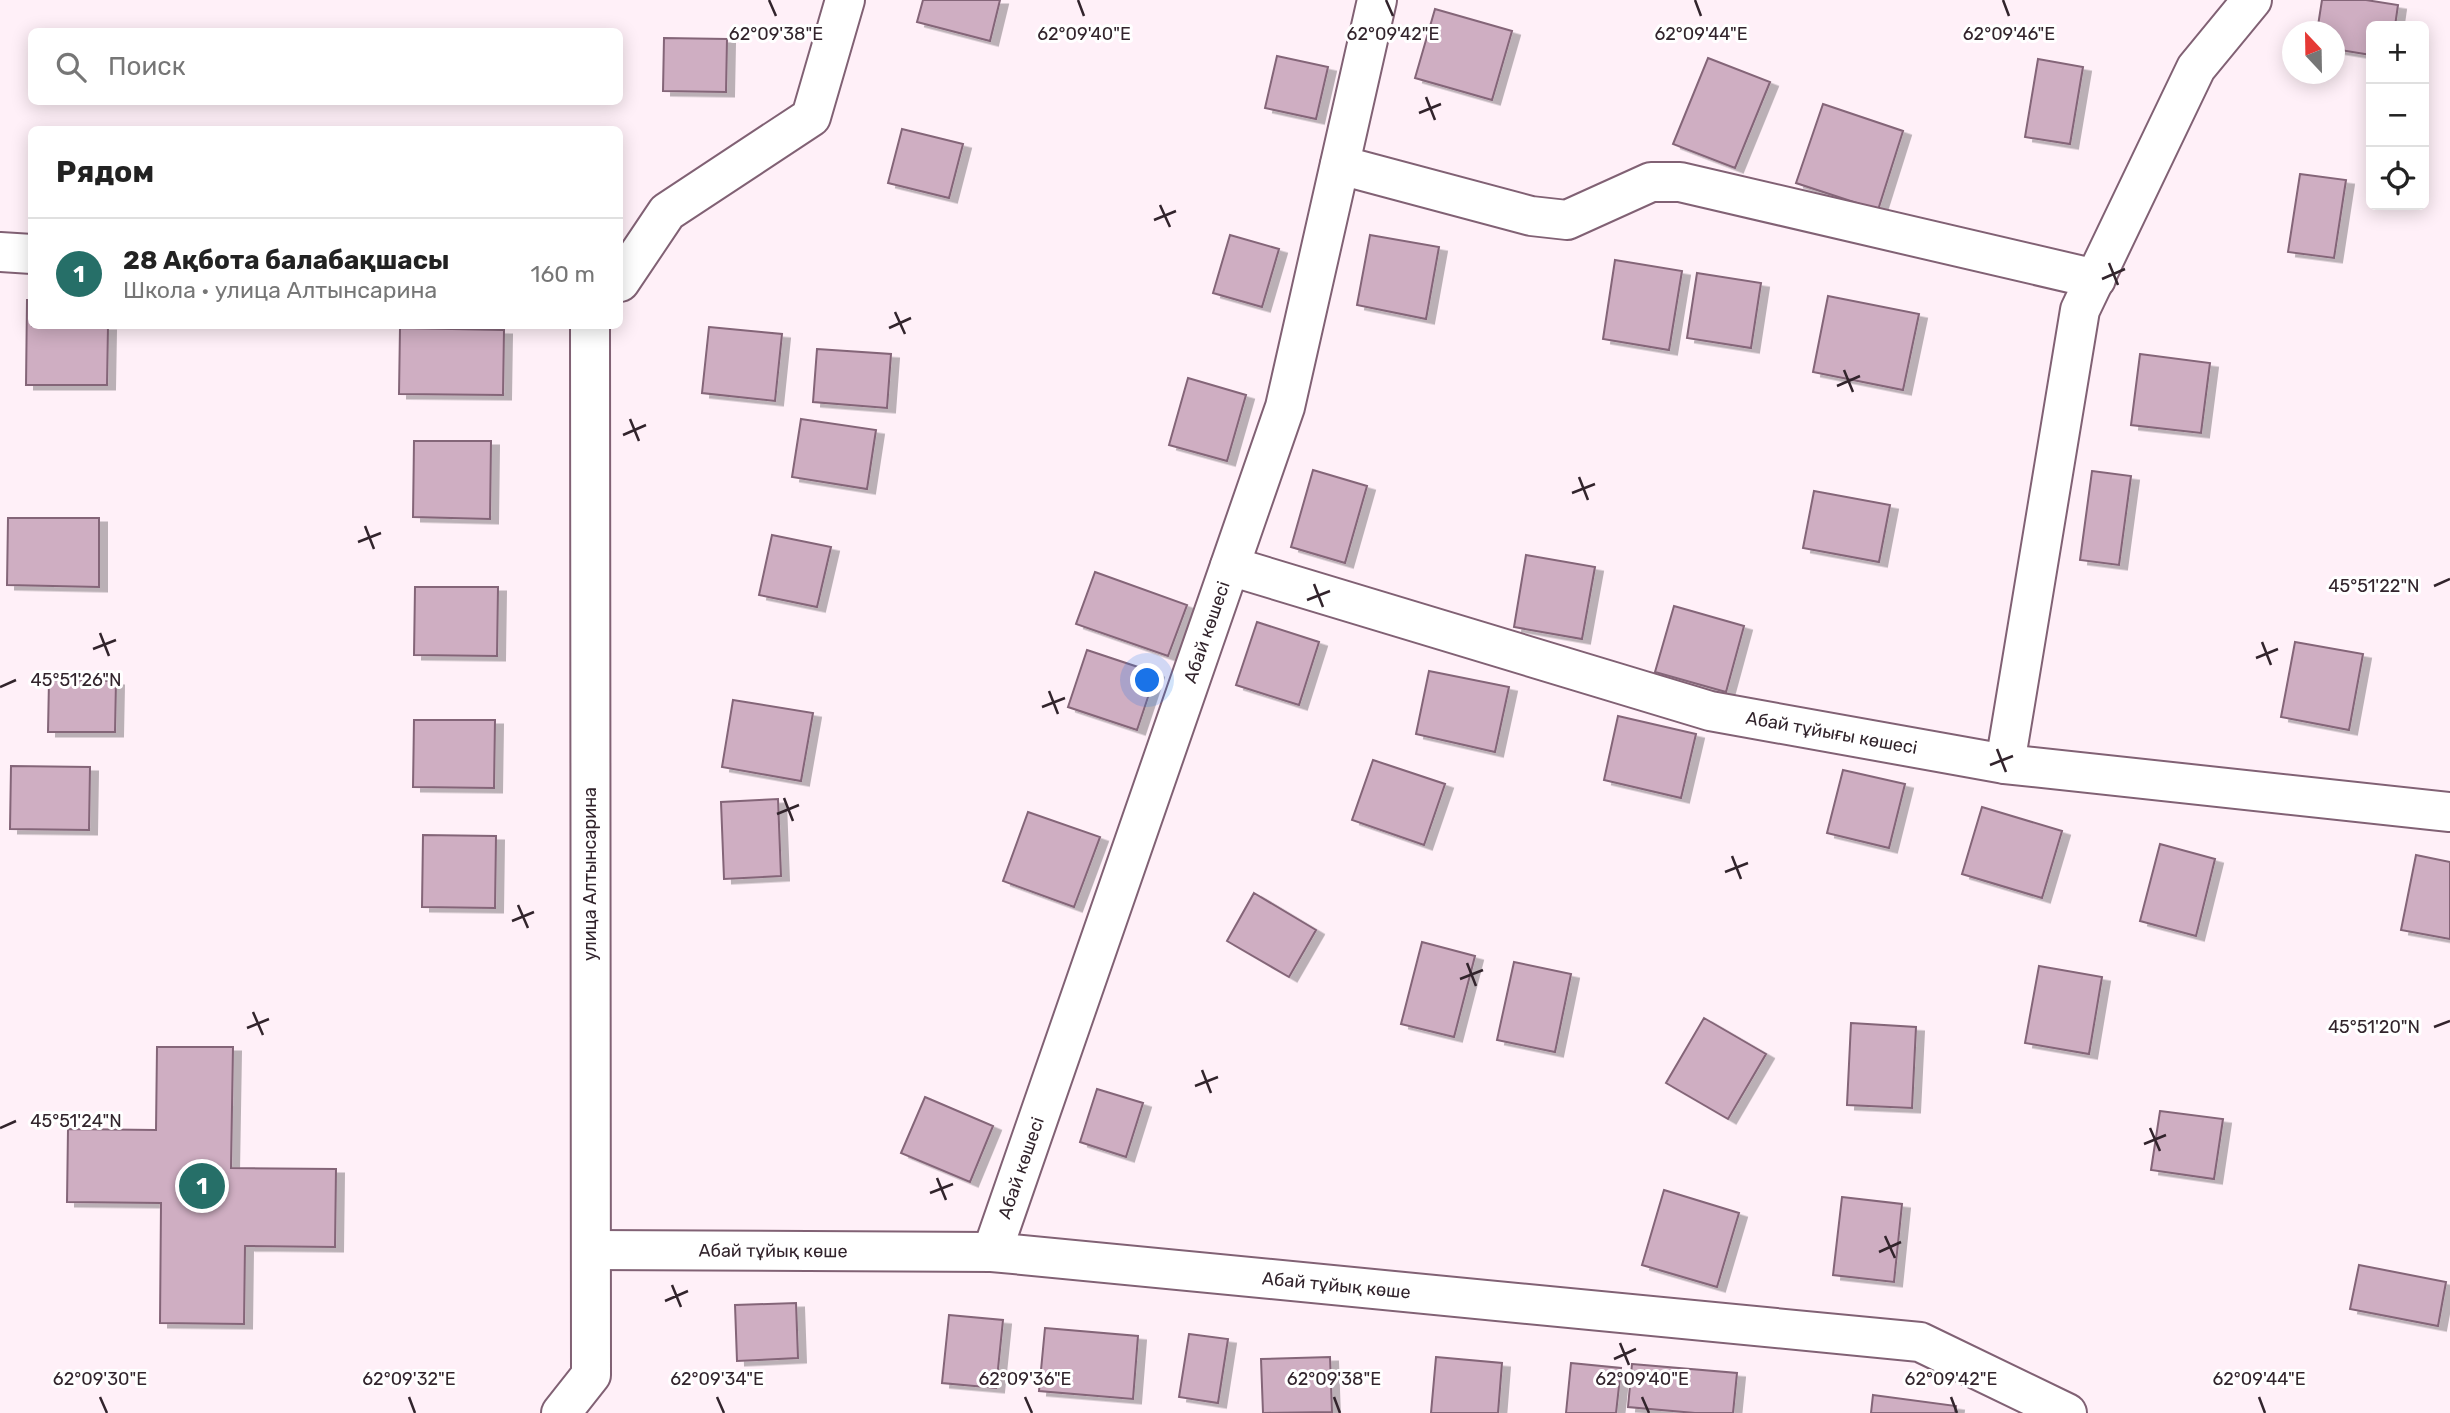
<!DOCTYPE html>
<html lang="ru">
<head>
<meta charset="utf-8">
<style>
  :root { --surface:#fff; --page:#f2f2f2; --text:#222; --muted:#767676; --line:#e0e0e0; --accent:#266f68 }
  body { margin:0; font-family:Rubik,sans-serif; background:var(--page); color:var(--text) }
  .controls { position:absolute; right:21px; top:21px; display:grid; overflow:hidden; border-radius:10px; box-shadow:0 4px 18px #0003 }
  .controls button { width:63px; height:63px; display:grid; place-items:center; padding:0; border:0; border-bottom:2px solid var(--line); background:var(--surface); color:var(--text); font:35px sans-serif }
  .compass { position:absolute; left:2282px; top:21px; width:63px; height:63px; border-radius:50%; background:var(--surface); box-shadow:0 4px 18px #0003; rotate:338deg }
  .you { position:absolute; left:1148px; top:681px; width:24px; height:24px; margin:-18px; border:5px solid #fff; border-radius:50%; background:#1a73e8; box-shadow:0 0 0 10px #1a73e833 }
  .badge { display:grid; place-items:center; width:46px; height:46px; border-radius:50%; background:var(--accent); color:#fff; font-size:23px; font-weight:700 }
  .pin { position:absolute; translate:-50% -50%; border:4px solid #fff; box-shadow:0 2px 7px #0006 }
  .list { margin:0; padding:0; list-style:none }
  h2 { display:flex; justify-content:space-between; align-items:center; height:91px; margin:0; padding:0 28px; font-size:30px }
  h2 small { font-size:23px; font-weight:400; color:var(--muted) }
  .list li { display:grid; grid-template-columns:46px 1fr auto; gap:21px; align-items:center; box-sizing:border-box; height:112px; padding:0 28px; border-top:2px solid var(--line) }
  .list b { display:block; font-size:26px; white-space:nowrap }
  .list p { margin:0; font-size:23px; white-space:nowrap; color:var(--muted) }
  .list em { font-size:23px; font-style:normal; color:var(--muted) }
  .icon { flex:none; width:38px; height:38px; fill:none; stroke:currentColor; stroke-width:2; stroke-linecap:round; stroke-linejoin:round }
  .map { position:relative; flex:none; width:2450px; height:1413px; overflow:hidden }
  .search { position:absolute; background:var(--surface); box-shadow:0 4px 18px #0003; left:28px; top:28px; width:595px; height:77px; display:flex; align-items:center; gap:18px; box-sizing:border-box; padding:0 24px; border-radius:10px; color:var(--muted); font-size:26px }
  .panel { position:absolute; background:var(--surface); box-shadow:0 4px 18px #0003; left:28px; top:126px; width:595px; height:203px; border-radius:10px }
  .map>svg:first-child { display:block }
</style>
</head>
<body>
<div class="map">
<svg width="2450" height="1413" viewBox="0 0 2450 1413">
  <defs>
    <filter id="shadow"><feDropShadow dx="8" dy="4.5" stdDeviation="0" flood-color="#0004"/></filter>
  </defs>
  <rect width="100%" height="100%" fill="#fff0f8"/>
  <!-- building -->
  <path fill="#cfaec2" stroke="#846578" stroke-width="2" filter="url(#shadow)" d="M923,0H1000L990,41L917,22Z
    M2322,0H2366L2398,5L2395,26H2371V55L2334,49V32H2317Z
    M1435,9L1512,31L1492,100L1415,78Z
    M664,38L727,39L726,92L663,91Z
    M1277,56L1328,67L1316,119L1265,108Z
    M1708,58L1770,82L1735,168L1673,144Z
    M2038,59L2083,67L2070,144L2025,137Z
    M1823,104L1903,131L1878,210L1796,183Z
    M902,129L963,144L949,198L888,183Z
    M2300,174L2346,180L2334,258L2288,252Z
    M1230,235L1279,249L1262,307L1213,293Z
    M1370,235L1439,247L1426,319L1357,305Z
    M1615,260L1682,271L1669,350L1603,339Z
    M1697,273L1761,283L1751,348L1687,338Z
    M1828,296L1919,314L1903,390L1813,372Z
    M27,300H32V326H108L107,385H26Z
    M709,327L782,334L775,401L702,393Z
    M400,328L504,330L503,395L399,394Z
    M817,349L891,354L887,408L813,402Z
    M2140,354L2210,363L2201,433L2131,425Z
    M1188,378L1246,395L1227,461L1169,445Z
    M801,419L876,430L867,489L792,477Z
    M414,441H491L490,519L413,517Z
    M1313,470L1367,486L1345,563L1291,547Z
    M2092,471L2131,476L2119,565L2080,560Z
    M1814,491L1890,505L1879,562L1803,548Z
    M8,518H99V587L7,585Z
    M772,535L831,547L817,607L759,595Z
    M1526,555L1595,567L1582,639L1514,627Z
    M1095,572L1187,605L1168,656L1076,624Z
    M415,587H498L497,656L414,655Z
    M1674,606L1744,626L1726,692L1655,672Z
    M1257,622L1319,642L1299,705L1236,685Z
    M2295,642L2363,654L2349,730L2281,717Z
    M1087,650L1156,673L1137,730L1068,707Z
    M1429,671L1509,687L1495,752L1416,734Z
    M49,680L116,681L115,732H48Z
    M733,700L813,713L801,781L722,767Z
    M1618,716L1696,734L1681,798L1604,780Z
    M414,720H495L494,788L413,787Z
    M1373,760L1445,784L1424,845L1352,820Z
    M11,766L90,767L89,830L10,829Z
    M1843,770L1905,784L1889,848L1827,833Z
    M778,799L781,876L724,879L721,802Z
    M1982,807L2062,831L2042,898L1962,874Z
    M1028,812L1100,837L1074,907L1003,881Z
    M423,835L496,836L495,908L422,907Z
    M2160,844L2215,859L2196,936L2140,921Z
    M2416,855L2450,862V939L2401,930Z
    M1254,893L1316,930L1289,977L1227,941Z
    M1422,942L1475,956L1454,1037L1401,1024Z
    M1514,962L1571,974L1555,1052L1497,1040Z
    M2039,966L2102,977L2089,1054L2025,1043Z
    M1704,1018L1766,1054L1728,1119L1666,1083Z
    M1851,1023L1916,1027L1912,1108L1847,1105Z
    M157,1047H233L231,1168L336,1169L335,1247L245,1246L244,1324L160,1323L161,1203L67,1202L68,1129L156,1130Z
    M1097,1089L1143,1103L1126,1157L1080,1142Z
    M925,1097L993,1126L970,1182L901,1153Z
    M2160,1111L2223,1119L2214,1179L2151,1170Z
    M1664,1190L1739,1213L1717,1287L1642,1265Z
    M1842,1197L1902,1204L1894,1282L1833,1275Z
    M2359,1265L2446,1282L2438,1326L2350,1309Z
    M796,1303L798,1358L737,1361L735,1305Z
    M949,1315L1003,1320L996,1388L942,1383Z
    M1045,1328L1138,1336L1133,1399L1039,1391Z
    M1189,1334L1228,1339L1218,1403L1179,1397Z
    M1330,1357L1332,1412L1263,1413L1261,1359Z
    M1436,1357L1502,1363L1498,1413H1431Z
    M1571,1363L1621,1368L1616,1413H1566Z
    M1632,1364L1737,1373L1733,1413H1695L1628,1407Z
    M1873,1395L1956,1406L1955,1413H1871Z"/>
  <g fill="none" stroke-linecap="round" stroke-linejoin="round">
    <defs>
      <g id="street">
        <path d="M1340,165L1531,216L1567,220L1651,182H1680L2096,279"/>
        <path d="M0,252L32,254"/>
        <path d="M620,282L667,212L811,117L845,0"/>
        <path id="s1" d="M1230,566L1710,711L2005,764L2450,812"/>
        <path d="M2005,764L2080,310L2196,68L2252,0"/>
        <path id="s2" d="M591,1250L992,1252L1920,1342L2067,1413"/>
        <path id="s3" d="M992,1252L1285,407L1377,0"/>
        <path d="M561,1413L591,1375L590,326"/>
      </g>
    </defs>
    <!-- street casing -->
    <use href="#street" stroke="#816174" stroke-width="42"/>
    <!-- street -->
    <use href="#street" stroke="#fff" stroke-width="38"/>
  </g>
  <!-- ticks -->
  <path fill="none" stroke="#32242c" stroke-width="2.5" d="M769,0L776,16M1078,0L1084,16M1386,0L1393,16M1695,0L1701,16M2003,0L2009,16M1426,97L1435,120M1419,113L1441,104M1160,205L1170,227M1154,220L1176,211M2109,263L2118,285M2102,279L2125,269M895,312L905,334M889,328L911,318M1844,370L1853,392M1837,386L1860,376M630,419L639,441M623,435L646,425M1579,477L1588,500M1572,493L1595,484M365,526L374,549M358,542L381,533M1314,584L1323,607M2434,586L2450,579M1307,600L1330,591M100,633L109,656M2262,642L2271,665M93,649L116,640M2256,658L2278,649M0,687L16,680M1049,691L1058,714M1042,707L1065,698M1997,749L2006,772M1990,765L2013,756M784,798L793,821M777,814L799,805M1732,856L1741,879M1725,872L1748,863M518,905L528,928M512,921L534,912M1467,963L1476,986M1460,979L1483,970M253,1012L263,1035M2434,1027L2450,1021M247,1028L269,1019M1202,1070L1211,1093M1195,1086L1218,1077M0,1128L16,1121M2150,1128L2160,1151M2144,1144L2166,1135M937,1178L946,1200M930,1193L953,1184M1885,1236L1895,1258M1879,1252L1901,1242M672,1285L681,1307M665,1301L688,1291M1620,1343L1629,1365M1614,1359L1636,1349M100,1397L107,1413M409,1397L415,1413M717,1397L724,1413M1025,1397L1032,1413M1334,1397L1340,1413M1642,1397L1649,1413M1951,1397L1957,1413M2259,1397L2265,1413"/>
  <g text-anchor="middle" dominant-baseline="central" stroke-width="6" stroke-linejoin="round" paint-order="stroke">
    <!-- street labels -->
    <g font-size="18" fill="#32242c" stroke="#fff">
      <text stroke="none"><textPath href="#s3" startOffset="656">Абай көшесі</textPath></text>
      <text stroke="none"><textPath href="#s1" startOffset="625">Абай тұйығы көшесі</textPath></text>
      <text transform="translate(590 874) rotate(-90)">улица Алтынсарина</text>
      <text stroke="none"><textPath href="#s3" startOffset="89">Абай көшесі</textPath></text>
      <text stroke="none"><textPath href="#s2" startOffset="182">Абай тұйық көше</textPath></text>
      <text stroke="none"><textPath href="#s2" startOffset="747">Абай тұйық көше</textPath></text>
    </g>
  </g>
  <g font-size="18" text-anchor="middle" fill="#32242c" stroke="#fff" stroke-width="6" stroke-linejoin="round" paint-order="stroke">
    <text x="776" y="40">62°09'38"E</text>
    <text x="1084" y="40">62°09'40"E</text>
    <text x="1393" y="40">62°09'42"E</text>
    <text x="1701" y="40">62°09'44"E</text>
    <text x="2009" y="40">62°09'46"E</text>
    <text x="2374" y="592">45°51'22"N</text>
    <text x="76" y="686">45°51'26"N</text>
    <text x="2374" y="1033">45°51'20"N</text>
    <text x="76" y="1127">45°51'24"N</text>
    <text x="100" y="1385">62°09'30"E</text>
    <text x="409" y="1385">62°09'32"E</text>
    <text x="717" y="1385">62°09'34"E</text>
    <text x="1025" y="1385">62°09'36"E</text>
    <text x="1334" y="1385">62°09'38"E</text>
    <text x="1642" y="1385">62°09'40"E</text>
    <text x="1951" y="1385">62°09'42"E</text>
    <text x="2259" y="1385">62°09'44"E</text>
  </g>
</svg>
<div class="controls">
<button>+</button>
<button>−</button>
<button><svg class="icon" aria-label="locate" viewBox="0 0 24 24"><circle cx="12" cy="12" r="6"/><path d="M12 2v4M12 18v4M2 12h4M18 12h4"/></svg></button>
</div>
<svg class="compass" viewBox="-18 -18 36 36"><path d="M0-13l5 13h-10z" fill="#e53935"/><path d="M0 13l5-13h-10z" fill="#767676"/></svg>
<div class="you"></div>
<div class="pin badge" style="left:202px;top:1186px">1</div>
<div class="search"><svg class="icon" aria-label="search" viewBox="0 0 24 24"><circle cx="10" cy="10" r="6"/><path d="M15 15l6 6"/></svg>Поиск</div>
<section class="panel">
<h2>Рядом<small></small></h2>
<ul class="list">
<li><span class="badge">1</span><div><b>28 Ақбота балабақшасы</b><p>Школа · улица Алтынсарина</p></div><em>160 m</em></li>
</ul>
</section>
</div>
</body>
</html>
